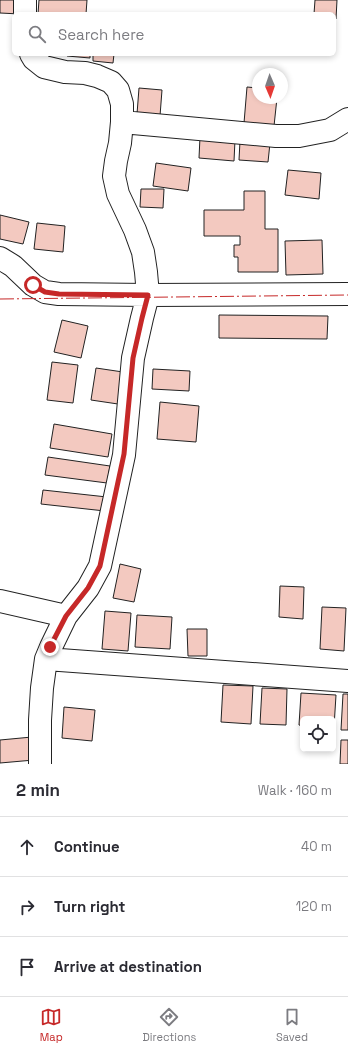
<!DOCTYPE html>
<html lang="en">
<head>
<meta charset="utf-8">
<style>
  :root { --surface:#fff; --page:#f7f7f7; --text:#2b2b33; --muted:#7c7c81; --line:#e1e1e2; --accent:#c62828 }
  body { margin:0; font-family:"Space Grotesk",sans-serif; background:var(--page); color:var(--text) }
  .controls { position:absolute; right:12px; bottom:12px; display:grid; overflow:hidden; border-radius:6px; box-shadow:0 2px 6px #0003 }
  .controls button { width:36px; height:36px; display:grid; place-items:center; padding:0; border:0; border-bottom:1px solid var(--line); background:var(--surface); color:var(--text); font:20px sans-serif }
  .compass { position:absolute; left:252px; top:68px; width:36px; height:36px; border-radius:50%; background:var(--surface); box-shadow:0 2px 6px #0003; rotate:178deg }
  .stop { position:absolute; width:12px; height:12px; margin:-9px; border:3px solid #c62828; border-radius:50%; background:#fff }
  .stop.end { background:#c62828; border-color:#fff; box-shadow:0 1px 4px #0008 }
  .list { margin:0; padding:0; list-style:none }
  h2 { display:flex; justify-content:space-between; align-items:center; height:52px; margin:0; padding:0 16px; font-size:17px }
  h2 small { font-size:13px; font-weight:400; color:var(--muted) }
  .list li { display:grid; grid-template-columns:26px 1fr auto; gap:12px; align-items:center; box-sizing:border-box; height:60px; padding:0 16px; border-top:1px solid var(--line) }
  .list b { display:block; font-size:15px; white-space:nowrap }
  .list em { font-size:13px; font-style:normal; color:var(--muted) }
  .icon { flex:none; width:22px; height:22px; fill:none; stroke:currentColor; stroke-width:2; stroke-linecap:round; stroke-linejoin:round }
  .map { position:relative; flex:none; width:348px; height:764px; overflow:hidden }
  .search { position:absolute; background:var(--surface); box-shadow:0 2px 6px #0003; left:12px; right:12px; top:12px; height:44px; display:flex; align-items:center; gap:10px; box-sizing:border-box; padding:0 14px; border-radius:6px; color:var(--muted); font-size:15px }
  .sheet { height:232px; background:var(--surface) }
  nav { display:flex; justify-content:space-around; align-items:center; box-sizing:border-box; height:56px; border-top:1px solid var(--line); background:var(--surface); font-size:11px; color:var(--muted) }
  nav a { display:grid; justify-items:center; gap:2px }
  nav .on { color:var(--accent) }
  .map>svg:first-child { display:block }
</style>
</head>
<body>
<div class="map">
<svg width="348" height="764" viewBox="0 0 348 764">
  <rect width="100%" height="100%" fill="#fff"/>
  <!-- building -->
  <path fill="#f3c9c0" stroke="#222" d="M0,0H21L20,14L0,13Z
    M39,0H87L86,14H38Z
    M315,0H337L336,19L334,18V14H314Z
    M67,54H90V58L67,56Z
    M93,54H114L113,63L93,61Z
    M247,87L258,88V98H277L274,126L244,123Z
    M139,88L162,90L160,116L137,114Z
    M200,137L235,140L234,161L199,158Z
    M240,141L270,143L268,162L239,160Z
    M156,163L191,168L188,191L153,186Z
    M288,170L321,173L319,199L285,195Z
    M141,189H164L163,208L140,207Z
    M244,191H265V229H278V272H238V257H234V245H240V236H204V210H244Z
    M0,215L29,222L23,244L0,239Z
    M37,223L65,226L63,252L34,249Z
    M322,240L323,274L286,275L285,241Z
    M219,315L328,316L327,339L219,338Z
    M62,320L88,326L81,358L54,352Z
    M52,362L78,365L73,403L47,400Z
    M96,368L123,372L118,404L91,400Z
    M153,369L190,371L189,391L152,389Z
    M160,402L199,406L196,442L157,439Z
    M54,424L112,434L108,457L50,448Z
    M48,457L110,466L107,483L45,475Z
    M43,490L107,497L105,511L41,504Z
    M120,564L141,569L134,602L113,598Z
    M280,586L304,587L303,619L279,617Z
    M322,607L346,608L344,651L320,649Z
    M105,611L131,613L128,651L102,649Z
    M137,615L172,617L170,649L135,647Z
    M187,629H207V656H188Z
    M223,685L253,686L251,724L221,722Z
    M262,688L287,689L286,725L260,724Z
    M301,693L336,695L334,727H333V719H303V726L299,725Z
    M343,694H348V730H341Z
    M64,707L95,710L92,741L62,738Z
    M32,737L34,760L0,763V740Z
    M341,740H348V764H340Z"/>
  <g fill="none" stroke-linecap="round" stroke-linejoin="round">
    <defs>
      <path id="minor" d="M25,0V14
        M31,54L34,59L44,67L65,72L85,73L97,76L111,82L118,90L122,104V122L120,143L116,161L114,176L118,194L135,230L143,252L146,272L148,295L142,318L133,358L124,455L100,566L88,588L66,616L51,647L46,659L42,688L40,720V764
        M122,122L276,136H299L330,130L348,119
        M0,258L13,266L33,285L45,292L59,294L148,295L348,294
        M0,601L66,616
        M46,659L348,681"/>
    </defs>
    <!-- minor casing -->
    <use href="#minor" stroke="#222" stroke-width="24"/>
    <!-- minor -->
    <use href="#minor" stroke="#fff" stroke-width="22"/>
    <!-- power -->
    <path stroke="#c62828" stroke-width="1" stroke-dasharray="14 3 2 3" stroke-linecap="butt" d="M0,299L348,295"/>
  </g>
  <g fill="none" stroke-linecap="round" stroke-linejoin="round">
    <!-- route -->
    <path stroke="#c62828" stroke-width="5" d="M33,285L45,292L59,294L148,295L142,318L133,358L124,454L100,566L88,588L66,616L50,647"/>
  </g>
</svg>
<div class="controls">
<button><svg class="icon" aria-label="locate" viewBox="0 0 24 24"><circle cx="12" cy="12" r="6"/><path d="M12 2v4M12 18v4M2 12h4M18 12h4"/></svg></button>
</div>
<svg class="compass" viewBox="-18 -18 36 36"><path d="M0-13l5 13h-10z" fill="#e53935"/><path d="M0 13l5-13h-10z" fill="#7c7c81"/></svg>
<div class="stop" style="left:33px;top:285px"></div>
<div class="stop end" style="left:50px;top:647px"></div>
<div class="search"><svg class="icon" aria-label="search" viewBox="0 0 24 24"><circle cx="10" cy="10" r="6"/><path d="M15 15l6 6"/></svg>Search here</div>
</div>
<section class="sheet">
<h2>2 min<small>Walk · 160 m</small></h2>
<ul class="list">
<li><svg class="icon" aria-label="ahead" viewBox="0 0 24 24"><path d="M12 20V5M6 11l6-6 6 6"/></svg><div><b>Continue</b></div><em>40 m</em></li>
<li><svg class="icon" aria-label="right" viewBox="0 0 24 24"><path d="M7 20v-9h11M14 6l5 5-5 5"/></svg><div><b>Turn right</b></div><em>120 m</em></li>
<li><svg class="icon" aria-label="arrive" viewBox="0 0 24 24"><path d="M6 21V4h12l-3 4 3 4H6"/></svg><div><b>Arrive at destination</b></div></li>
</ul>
</section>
<nav>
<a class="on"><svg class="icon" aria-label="map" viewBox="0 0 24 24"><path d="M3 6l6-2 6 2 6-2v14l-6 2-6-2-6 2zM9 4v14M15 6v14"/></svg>Map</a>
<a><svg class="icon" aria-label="directions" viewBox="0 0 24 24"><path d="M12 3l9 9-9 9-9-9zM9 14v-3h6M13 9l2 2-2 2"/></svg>Directions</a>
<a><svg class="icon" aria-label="saved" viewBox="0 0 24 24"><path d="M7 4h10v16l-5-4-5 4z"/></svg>Saved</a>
</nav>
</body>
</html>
